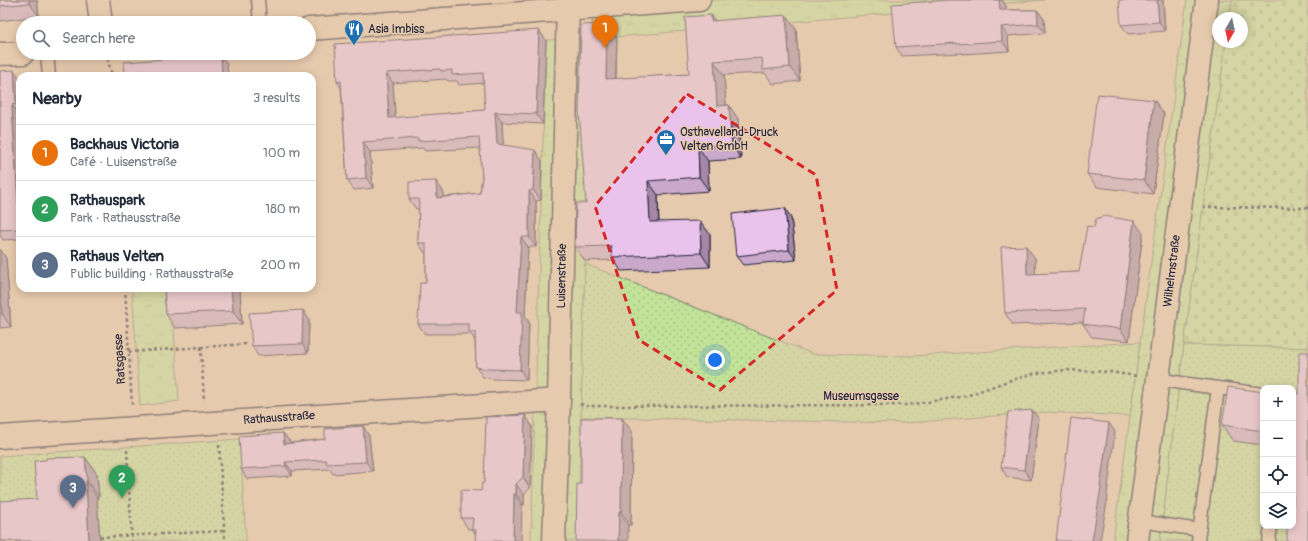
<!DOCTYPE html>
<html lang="en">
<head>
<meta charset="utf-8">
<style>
  :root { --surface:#fff; --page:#f6f6f7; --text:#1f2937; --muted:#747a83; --line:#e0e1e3; --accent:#1a73e8 }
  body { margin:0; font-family:Pangolin,sans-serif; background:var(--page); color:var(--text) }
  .controls { position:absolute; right:12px; bottom:12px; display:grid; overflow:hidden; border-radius:8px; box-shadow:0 2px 10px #0003 }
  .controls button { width:36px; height:36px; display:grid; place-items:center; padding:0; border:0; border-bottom:1px solid var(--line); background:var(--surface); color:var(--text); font:20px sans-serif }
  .compass { position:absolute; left:1212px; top:12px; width:36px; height:36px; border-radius:50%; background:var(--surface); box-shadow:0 2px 10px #0003; rotate:189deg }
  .you { position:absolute; left:715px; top:360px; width:14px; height:14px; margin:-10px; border:3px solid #fff; border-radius:50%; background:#1a73e8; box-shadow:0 0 0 6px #1a73e833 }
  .badge { display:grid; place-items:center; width:26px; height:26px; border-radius:50%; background:var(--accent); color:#fff; font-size:13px; font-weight:700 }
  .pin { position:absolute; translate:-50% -33px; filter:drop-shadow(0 1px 2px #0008) }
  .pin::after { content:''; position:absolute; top:21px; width:14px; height:12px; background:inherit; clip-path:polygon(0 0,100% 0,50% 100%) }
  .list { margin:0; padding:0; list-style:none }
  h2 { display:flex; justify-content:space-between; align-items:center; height:52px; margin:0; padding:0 16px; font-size:17px }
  h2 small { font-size:13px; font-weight:400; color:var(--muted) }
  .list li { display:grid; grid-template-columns:26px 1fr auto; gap:12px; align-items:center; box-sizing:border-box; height:56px; padding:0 16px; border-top:1px solid var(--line) }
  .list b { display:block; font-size:15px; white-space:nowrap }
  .list p { margin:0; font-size:13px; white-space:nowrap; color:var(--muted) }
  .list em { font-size:13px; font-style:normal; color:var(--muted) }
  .icon { flex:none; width:22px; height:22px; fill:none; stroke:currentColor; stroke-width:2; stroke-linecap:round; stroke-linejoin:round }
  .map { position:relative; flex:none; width:1308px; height:541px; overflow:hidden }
  .search { position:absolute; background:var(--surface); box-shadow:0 2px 10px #0003; left:16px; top:16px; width:300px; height:44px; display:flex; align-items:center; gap:10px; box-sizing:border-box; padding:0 14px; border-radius:22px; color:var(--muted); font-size:15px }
  .panel { position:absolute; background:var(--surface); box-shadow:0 2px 10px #0003; left:16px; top:72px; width:300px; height:220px; border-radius:12px }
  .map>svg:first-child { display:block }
</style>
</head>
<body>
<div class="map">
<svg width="1308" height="541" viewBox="0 0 1308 541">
  <defs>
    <pattern id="grass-tufts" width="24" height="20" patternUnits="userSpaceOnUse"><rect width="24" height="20" fill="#c2e199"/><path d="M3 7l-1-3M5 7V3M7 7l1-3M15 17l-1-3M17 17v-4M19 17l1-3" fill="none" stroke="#a6c185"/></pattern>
    <pattern id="cemetery-stones" width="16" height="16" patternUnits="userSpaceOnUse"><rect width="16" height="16" fill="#c2e199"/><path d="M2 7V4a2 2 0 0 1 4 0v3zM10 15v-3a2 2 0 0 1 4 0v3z" fill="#a6c185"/></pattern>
    <pattern id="park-dots" width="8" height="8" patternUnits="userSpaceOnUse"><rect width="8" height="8" fill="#c2e199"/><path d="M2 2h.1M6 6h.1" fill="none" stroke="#a6c185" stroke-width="1.8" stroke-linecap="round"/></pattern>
  </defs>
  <rect width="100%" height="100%" fill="#e6caad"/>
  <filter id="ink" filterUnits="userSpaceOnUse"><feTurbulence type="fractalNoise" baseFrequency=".025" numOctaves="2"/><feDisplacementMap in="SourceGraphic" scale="8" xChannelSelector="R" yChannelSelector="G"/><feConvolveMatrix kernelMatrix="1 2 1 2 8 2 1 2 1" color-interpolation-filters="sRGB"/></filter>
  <g filter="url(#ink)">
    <!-- grass -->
    <path fill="url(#grass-tufts)" stroke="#72826a" d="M594,0H1044L591,39L578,541H531L546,40L591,38Z
      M1187,0H1232L1230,18H1218V42H1226L1184,345L1160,541H1113Z
      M132,288H171L179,401L140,406Z"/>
    <!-- cemetery -->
    <path fill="url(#cemetery-stones)" stroke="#72826a" d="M1232,0H1308V348L1184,345L1226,42H1242V18H1230Z"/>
    <!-- park -->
    <path fill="url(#park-dots)" stroke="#72826a" fill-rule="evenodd" d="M585,264L813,354L913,356L1140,342L1130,416L1044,412L905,423L581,417Z
      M1184,345L1308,348V541H1160ZM1263,388H1293V526H1263Z
      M240,439L246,541H0V456Z"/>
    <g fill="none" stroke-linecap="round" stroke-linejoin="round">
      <defs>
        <path id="lane" d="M258,0L260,23
          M47,53L49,76
          M1158,379L1181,383L1263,394
          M1140,521L1199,530
          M1198,541L1218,388
          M1269,541L1271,526"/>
        <path id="street" d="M98,0L101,23
          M0,437L559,400
          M554,541L559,400L568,0"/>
        <path id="secondary" d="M309,29L699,0
          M0,54L23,53
          M1137,541L1207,0"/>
      </defs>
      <!-- lane casing -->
      <use href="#lane" stroke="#22223b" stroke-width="15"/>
      <!-- street casing -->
      <use href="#street" stroke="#22223b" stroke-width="25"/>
      <!-- secondary casing -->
      <use href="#secondary" stroke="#22223b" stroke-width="25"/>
      <!-- path -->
      <path stroke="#22223b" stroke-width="2.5" stroke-dasharray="3 3" stroke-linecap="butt" d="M106,53L112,76
        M1203,207L1308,208
        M125,288L132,405
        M201,347L204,401
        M129,352L247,344
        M580,404L588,406L908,405L966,396L1008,381L1037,373L1067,370L1110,372L1136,376
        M219,445L225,541
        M127,450L132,541
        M100,537L224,531"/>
      <!-- lane -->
      <use href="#lane" stroke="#e6caad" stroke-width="12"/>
      <!-- street -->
      <use href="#street" stroke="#e6caad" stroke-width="22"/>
      <!-- secondary -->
      <use href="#secondary" stroke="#e6caad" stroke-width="22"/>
    </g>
    <!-- wall -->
    <path fill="#c9a8cb" stroke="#22223b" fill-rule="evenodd" d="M0,0H37L39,16L0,21Z
      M949,0H1002L1006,6V10H1037L1044,19L1045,33L1008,36L1009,51L963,54V53L902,56L896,47Z
      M1163,0L1165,31L1128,34L1121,25Z
      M711,15L715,21L796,29L800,81L773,84L765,73L724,75L726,105H729L738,119L741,159L708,161L709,191L658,195L659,222L710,234V267L621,271L614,260L585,261L575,247L586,203L607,24L617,38L616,79L689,74Z
      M546,40L543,124L502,122L503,146L542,161L541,200L536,201V247H528L525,316L529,322L527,380L493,379L483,377L476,367L475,341L471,334H425L418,324L426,283V253H425L418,243L419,209H416L409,199L436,181L443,191L444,197L480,193L482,177L480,148L425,151L423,148L370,152L373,188L354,190L347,180L341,87L337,82ZM446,79L448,81H457L459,85L484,83L485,110L395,118L393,83Z
      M0,71L20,79V114H19L20,143V239L3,240L0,235Z
      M1154,100L1164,114L1153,194L1097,187L1087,174Z
      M791,218L796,260L743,265L736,256Z
      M1143,233L1129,341L1092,337L1083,324V322L1013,325L1005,313L1035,258V274L1079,272Z
      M0,249L6,258L11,327L0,328Z
      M164,288H240L242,324L175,328L166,314Z
      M303,310L309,320L308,353L258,356L252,346Z
      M1263,392V445L1233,441L1222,425Z
      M1032,410L1039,419L1031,480L1007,477L1001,467Z
      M525,415L532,426L530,488L524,495V505H522L476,535L472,529H468L461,518L481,491Z
      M363,426L369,436L373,471L333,474L330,469L292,471V476L247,479L241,469L283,433L290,442V443L325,439Z
      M632,431L631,525H628L581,484Z
      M85,457L97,474L99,497L97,498L100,541H0L37,499Z"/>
    <!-- shaded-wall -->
    <path fill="#a488a5" stroke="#22223b" d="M29,0H37L39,16L29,3Z
      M999,0H1002L1006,6L1007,20L1000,10Z
      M1157,0H1163L1165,31L1159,22Z
      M1037,10L1044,19L1045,33L1038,24Z
      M711,15L721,29L711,21Z
      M786,15L796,29L800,81L790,67Z
      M607,24L617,38L615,93L606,79Z
      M1001,27L1008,36L1009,51L1002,41Z
      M539,30L546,40L543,124L536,114Z
      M221,55L227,64L228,76H222Z
      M714,61L724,75L727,119L717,106Z
      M14,70L20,79V110L16,104Z
      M386,73L393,83L396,128L389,118Z
      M1154,100L1164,114L1153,194L1144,180Z
      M12,105L19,114L20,143V206L18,203L13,123Z
      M729,105L738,119L741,159L732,145Z
      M495,112L502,122L504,155L497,144Z
      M363,142L370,152L373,188L366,178Z
      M698,147L708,161L709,191L699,177Z
      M535,150L542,161L541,200L533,190Z
      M436,181L443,191L444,208L437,198Z
      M648,181L658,195L659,236L650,222Z
      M529,191L536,201V247L529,237Z
      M785,208L791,218L796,260L789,250Z
      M700,221L710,234V267L701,253Z
      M1134,221L1143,233L1129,341L1120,329Z
      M521,237L528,247L525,316L529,322L527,380L520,370L517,312Z
      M1026,246L1035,258L1036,287L1027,274Z
      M0,249L6,258L11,327L2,314L0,288Z
      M231,288H240L242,324L233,311Z
      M303,310L309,320L308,353L302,344Z
      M1032,410L1039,419L1031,480L1024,470Z
      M525,415L532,426L530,488L523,477Z
      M622,418L632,431L631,525L621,512Z
      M1109,423L1115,432L1107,495L1108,497L1100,541H1092Z
      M363,426L369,436L373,471L366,462Z
      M283,433L290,442L291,454L284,444Z
      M85,457L97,474L99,497L87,481Z
      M285,462L292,471V476L286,466Z
      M86,481L97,498L100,541H89Z
      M516,484L524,495V505L516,494Z
      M514,494L522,505L521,541H513Z
      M619,512L628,525V541H618Z"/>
    <!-- building -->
    <path fill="#eac3ec" stroke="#22223b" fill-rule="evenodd" d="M0,0H29V3L0,6Z
      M949,0H999L1000,10H1037L1038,24L1001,27L1002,41L957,44V43L896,47L892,4Z
      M1119,0H1157L1159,22L1121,25Z
      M711,15V21L786,15L790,67L763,70L762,58L714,61L717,106L729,105L732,145L698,147L699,177L648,181L650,222L700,221L701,253L612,257L611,246L575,247L576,203H586L579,111L581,25L607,24L606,79L689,74L685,17Z
      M539,30L536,114L495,112L497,144L535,150L533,190L529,191V237H521L517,312H522L520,370L486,369L476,367L475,332H469V324H418L420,283H426V243H418L419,199H409V182L436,181L437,198L480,193L482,177L479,137L418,141V138L363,142L366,178L347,180L341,81L337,82L335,44ZM440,69L441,71L452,70V75L483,73L485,110L389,118L386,73Z
      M221,55L222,76H125L124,62Z
      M14,70L16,104L12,105L13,123L18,203L20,202V229L0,230V71Z
      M1097,94L1154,100L1144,180L1087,174Z
      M785,208L789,250L736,256L732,214Z
      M1104,216L1134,221L1120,329L1083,324L1085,309L1005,313L1001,247L1026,246L1027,274L1079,272L1087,226L1094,227L1096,219Z
      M0,288L2,314H0Z
      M164,288H231L233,311L166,314Z
      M303,310L302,344L252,346L249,313Z
      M1299,352H1308V541H1287V526H1293V393L1299,394Z
      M1228,387L1263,392V431L1222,425Z
      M1032,410L1024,470L1001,467L1008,412Z
      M525,415L523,477L516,484V494H514L513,541H475L476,530H472L473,518H461V490L481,491L482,483H484L486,417Z
      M581,418H622L621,512H619L618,541H576L577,484H581Z
      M1071,418L1109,423L1100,487H1101L1092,541H1056Z
      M363,426L366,462L327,464L326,460L285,462L286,466L241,469L239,436L283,433L284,444L325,439V429Z
      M85,457L87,481H86L89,541H0V501L37,499L34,461L46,460V458Z"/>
  </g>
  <!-- marked area -->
  <path d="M0 0H1308V541H0ZM687,94L816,175L837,290L720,390L639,340L595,206Z" fill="#e6caad" fill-opacity=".55" fill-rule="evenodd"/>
  <path fill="none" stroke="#d62828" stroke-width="3" stroke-dasharray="8 5" stroke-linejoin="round" d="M687,94L816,175L837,290L720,390L639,340L595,206Z"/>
  <!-- icons -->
  <defs>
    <symbol id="restaurant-pin" viewBox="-11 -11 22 30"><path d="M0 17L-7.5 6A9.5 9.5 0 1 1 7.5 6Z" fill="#1f6fb2" stroke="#e6caad"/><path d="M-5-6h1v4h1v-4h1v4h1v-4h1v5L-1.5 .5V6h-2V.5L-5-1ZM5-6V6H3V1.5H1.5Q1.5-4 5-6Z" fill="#fff"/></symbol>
    <symbol id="office-pin" viewBox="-11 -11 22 30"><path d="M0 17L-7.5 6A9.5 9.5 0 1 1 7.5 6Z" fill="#1f6fb2" stroke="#e6caad"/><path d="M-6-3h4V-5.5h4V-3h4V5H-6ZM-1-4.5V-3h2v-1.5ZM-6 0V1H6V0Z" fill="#fff"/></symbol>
  </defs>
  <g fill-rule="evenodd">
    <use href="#restaurant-pin" x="343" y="18" width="22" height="30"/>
    <use href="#office-pin" x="655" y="128" width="22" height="30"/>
  </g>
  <g text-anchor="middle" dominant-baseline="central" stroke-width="3" stroke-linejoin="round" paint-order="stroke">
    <!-- poi labels -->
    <g font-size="12" fill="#22223b" stroke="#e6caad" text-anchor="start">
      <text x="368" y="29">Asia Imbiss</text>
      <text x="680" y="132">Osthavelland-Druck<tspan x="680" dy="14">Velten GmbH</tspan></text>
    </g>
    <!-- street labels -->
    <g font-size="12" fill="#22223b" stroke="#e6caad">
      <text transform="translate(1172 271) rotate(-83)">Wilhelmstraße</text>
      <text transform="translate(562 276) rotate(-89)">Luisenstraße</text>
      <text transform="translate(120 359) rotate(-94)">Ratsgasse</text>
      <text x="861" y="396">Museumsgasse</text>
      <text transform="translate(279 418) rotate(-4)">Rathausstraße</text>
    </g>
  </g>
</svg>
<div class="controls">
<button>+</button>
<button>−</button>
<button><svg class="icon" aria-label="locate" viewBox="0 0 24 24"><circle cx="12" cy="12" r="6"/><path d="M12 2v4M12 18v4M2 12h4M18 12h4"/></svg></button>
<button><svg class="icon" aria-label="layers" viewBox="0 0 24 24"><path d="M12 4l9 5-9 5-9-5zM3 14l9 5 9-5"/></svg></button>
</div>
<svg class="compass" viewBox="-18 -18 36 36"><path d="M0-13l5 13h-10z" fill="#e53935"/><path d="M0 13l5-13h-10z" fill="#747a83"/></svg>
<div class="you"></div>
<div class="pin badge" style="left:605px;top:48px;background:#e8710a">1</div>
<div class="pin badge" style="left:122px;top:498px;background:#2e9e5b">2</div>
<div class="pin badge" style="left:73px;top:508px;background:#5c6f8a">3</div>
<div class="search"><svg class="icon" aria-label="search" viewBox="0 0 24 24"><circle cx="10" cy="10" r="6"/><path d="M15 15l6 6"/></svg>Search here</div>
<section class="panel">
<h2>Nearby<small>3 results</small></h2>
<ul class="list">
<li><span class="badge" style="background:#e8710a">1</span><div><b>Backhaus Victoria</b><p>Café · Luisenstraße</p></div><em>100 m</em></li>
<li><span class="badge" style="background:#2e9e5b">2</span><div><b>Rathauspark</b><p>Park · Rathausstraße</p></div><em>180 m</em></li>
<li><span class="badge" style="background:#5c6f8a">3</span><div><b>Rathaus Velten</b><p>Public building · Rathausstraße</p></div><em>200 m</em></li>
</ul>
</section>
</div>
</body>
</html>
